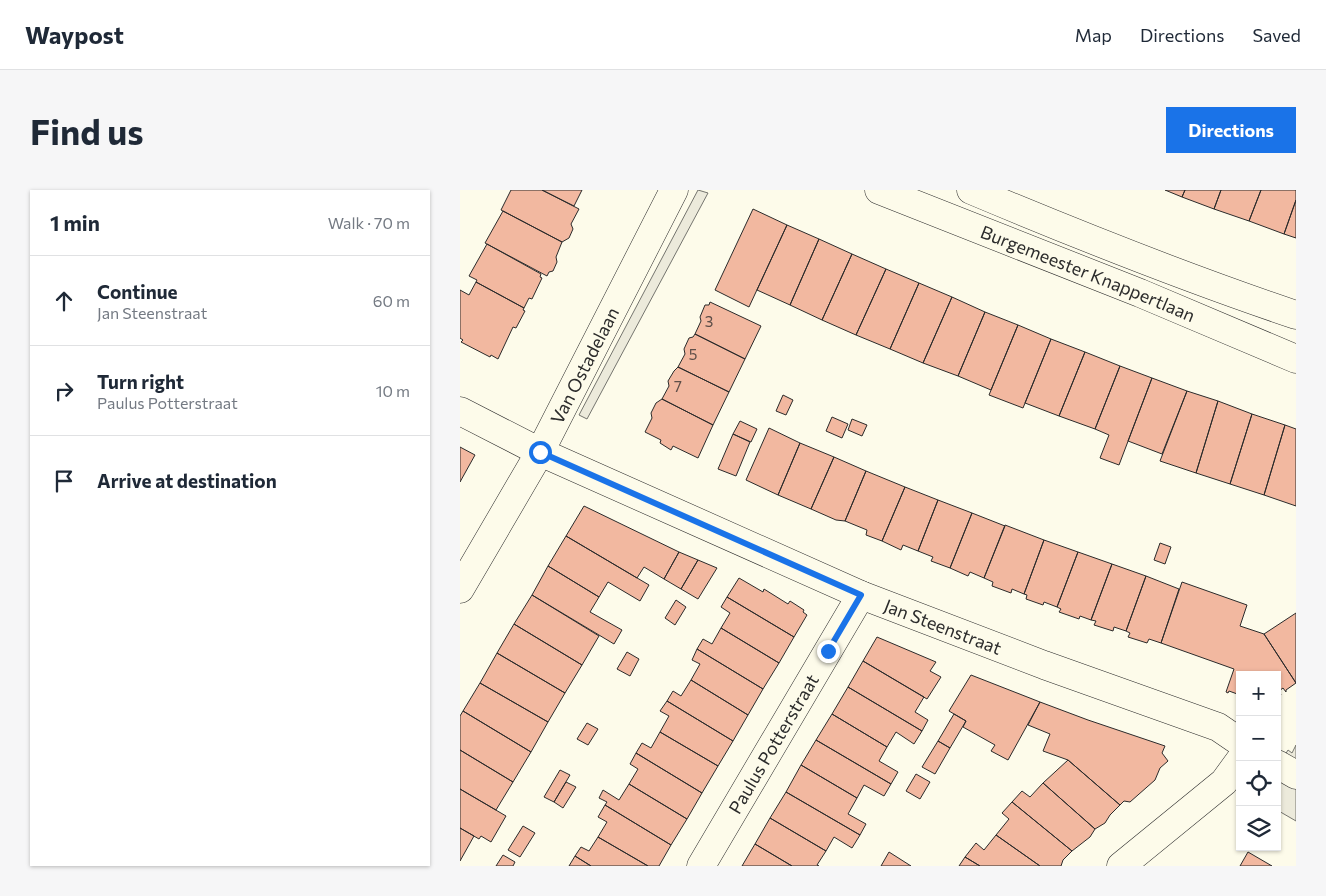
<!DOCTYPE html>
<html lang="en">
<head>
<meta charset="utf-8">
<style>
  :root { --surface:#fff; --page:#f6f6f7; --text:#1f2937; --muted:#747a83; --line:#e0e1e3; --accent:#1a73e8 }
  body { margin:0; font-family:Commissioner,sans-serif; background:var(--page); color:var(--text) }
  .controls { position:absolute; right:15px; bottom:15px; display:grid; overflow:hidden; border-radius:0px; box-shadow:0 1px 4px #0004 }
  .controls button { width:45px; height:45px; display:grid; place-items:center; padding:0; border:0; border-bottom:1px solid var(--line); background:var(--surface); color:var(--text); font:25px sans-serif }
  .stop { position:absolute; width:15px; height:15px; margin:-11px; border:4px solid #1a73e8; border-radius:50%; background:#fff }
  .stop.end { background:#1a73e8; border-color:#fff; box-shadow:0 1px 5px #0008 }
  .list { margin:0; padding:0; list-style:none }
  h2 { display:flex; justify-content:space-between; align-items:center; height:65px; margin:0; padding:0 20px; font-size:21px }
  h2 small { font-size:16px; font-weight:400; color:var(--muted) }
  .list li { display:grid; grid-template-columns:32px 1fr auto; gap:15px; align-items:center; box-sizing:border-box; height:90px; padding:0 20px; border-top:1px solid var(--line) }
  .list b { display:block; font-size:19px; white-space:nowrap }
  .list p { margin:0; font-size:16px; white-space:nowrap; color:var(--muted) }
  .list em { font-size:16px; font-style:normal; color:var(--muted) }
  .icon { flex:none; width:28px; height:28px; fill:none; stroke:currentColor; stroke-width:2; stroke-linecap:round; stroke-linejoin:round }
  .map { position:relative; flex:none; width:836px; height:676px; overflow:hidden; border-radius:0px }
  header { display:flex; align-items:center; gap:30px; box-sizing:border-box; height:70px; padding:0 25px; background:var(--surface); border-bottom:1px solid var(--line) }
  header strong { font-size:24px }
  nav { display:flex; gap:28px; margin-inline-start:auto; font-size:18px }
  .intro { display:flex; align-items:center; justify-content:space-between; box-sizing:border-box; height:120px; padding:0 30px }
  h1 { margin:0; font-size:35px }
  .button { padding:12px 22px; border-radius:0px; background:var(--accent); color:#fff; font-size:18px; font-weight:700 }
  main { display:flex; gap:30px; padding:0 30px }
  aside { flex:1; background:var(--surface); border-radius:0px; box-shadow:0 1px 4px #0004 }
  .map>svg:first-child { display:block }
</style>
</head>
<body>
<header>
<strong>Waypost</strong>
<nav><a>Map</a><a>Directions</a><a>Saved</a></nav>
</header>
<div class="intro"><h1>Find us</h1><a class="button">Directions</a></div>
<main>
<aside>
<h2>1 min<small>Walk · 70 m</small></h2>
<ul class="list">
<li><svg class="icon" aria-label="ahead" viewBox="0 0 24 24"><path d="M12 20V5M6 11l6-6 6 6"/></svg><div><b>Continue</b><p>Jan Steenstraat</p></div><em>60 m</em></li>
<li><svg class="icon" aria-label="right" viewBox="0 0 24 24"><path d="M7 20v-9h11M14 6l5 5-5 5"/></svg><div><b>Turn right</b><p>Paulus Potterstraat</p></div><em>10 m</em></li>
<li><svg class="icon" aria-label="arrive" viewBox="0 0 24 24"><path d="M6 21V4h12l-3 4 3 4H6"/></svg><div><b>Arrive at destination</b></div></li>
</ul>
</aside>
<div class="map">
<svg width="836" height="676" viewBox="0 0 836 676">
  <rect width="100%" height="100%" fill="#fdfbea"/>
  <!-- parking -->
  <path fill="#eceadb" stroke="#74746e" d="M238,0L248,3L127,229L119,225Z
    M836,555V631L817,620V578L828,560L832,563Z"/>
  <!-- building -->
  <path fill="#f2b8a0" stroke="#2b2b2b" d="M51,0H82L119,19L111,34L113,39L109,48L102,52L41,20Z
    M82,0H122L114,16Z
    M705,0H725L722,7Z
    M725,0H761L754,19L722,7Z
    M761,0H801L789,31L754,19Z
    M801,0H836V10L824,44L789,31Z
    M836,10V48L824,44Z
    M293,19L327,35L289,117L255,100Z
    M43,21L102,52L96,67L97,72L93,81L89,82L87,86L25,53Z
    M327,35L359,49L330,115L297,100Z
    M359,49L392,64L362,130L330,115Z
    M27,54L81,84L80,87L82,88L72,109L69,108L64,118L16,92L17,90L9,86Z
    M392,64L426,79L396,145L362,130Z
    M426,79L459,93L430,159L396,145Z
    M16,92L64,118L63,120L65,121L56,138L53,137L38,169L31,165L30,167L1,152L3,150L0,148V100L9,105Z
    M459,93L492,107L463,173L430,159Z
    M492,107L525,122L498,186L463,173Z
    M250,112L301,136L285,169L235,144L241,131L240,127L245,115H249Z
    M525,122L558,135L531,200L498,186Z
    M558,135L591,149L563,218L529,205Z
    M235,144L285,169L269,202L218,177L225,164L224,159L229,148L233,147Z
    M591,149L625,162L599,226L565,213Z
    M625,162L660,176L635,239L599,226Z
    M660,176L692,188L659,275L640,268L649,245L635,239Z
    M218,177L269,202L253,235L202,209L209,196L208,191L214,181Z
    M692,188L727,201L702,264L668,251Z
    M727,201L758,211L736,283L700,271Z
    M323,205L333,210L326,225L316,221Z
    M202,209L253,235L238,268L213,256L211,260L200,253L201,250L185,242L192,228L191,223L196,213Z
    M758,211L792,224L770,294L736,283Z
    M792,224L825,235L804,305L770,294Z
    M372,227L388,234L382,248L366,241Z
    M392,229L407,235L402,246L388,240Z
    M280,231L297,239L291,252L273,244Z
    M825,235L836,239V316L804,305Z
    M309,238L340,253L318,305L286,290Z
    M273,244L290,252L276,286L258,279Z
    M340,253L374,267L351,319L318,305Z
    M0,257L15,265L0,292Z
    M374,267L406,281L385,331L376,330L351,319Z
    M406,281L445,297L422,351L406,345L407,340L385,331Z
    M445,297L478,310L458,361L443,355L441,360L422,351Z
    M478,310L512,323L490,378L471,371L473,367L458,361Z
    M124,316L219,362L204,389L184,377L177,388L106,346Z
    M512,323L545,336L524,388L510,382L508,386L490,378Z
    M545,335L584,350L564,404L552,399L551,403L532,396L533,392L524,388Z
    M106,346L189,395L180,411L148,392L139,407L88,376Z
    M584,350L618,362L597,417L584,412L583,415L566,409L567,405L564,404Z
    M700,353L711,357L705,374L694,370Z
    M219,362L238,370L221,399L204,389Z
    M618,362L652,374L631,430L620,426L619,429L599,422L601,419L597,417Z
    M238,370L257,378L238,409L221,399Z
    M652,374L686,386L666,441L654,437L653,441L634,435L636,431L631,430Z
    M88,376L139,407L130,422L162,440L154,454L72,405Z
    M686,386L719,399L701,453L689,449L687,453L668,447L670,443L666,441Z
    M279,388L303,402L304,399L328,414L330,411L344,420L343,422L347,425L334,447L267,407Z
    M722,392L787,415L780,436L804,444L836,493L826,500V502L823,498L819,501L821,505L817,506V485H780V505L769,501L768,503L766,502L774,479L701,453Z
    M72,405L139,446L122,475L54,434Z
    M267,407L334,447L319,473L261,438L270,423L261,417Z
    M216,410L226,417L215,435L205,428Z
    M836,423V493L804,444Z
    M54,434L122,475L105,503L37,463Z
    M261,438L319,473L303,499L237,459L243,449L252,454Z
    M417,447L476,472L470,481L481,487L467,509L403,471Z
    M237,459L303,499L288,525L231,490L240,474L232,470Z
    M167,462L179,469L170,486L157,479Z
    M37,463L105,503L88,532L20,493Z
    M403,471L464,507L455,522L468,530L462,541L388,497Z
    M511,485L580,512L548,570L531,561L535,555L503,537L506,531L489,521Z
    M231,490L288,525L273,551L207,511L213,501L221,506Z
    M20,493L88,532L71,562L3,521Z
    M388,497L462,541L454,554L436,542L427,557L372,524Z
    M207,511L273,551L258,576L200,542L209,526L200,521Z
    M580,512L628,530L705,556L702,563L708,571L700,578L695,590L670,612L664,611L660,615L608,570L583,561L590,544L568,535Z
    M3,521L71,562L53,592L0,560V526Z
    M372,524L427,557L419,571L438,582L431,594L356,550Z
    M494,524L506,531L490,558L478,551Z
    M127,533L138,539L128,555L117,549Z
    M200,542L258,576L242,603L176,563L182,553L191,558Z
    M356,550L431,594L424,606L404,595L397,608L341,575Z
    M478,551L490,558L475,584L462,577Z
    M0,560L53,592L36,620L0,599Z
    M176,563L242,603L227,629L169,594L178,579L170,574Z
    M608,570L660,615L650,625L645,633L635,639L583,593Z
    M341,575L397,608L388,624L406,634L400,645L326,602Z
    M100,580L110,585L94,612L84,607Z
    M456,584L470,592L460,609L446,601Z
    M106,592L116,597L103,618L94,612Z
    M583,593L635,639L630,647L612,661L552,612L562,601L570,607Z
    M169,594L227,629L211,655L145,615L147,612L139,608L143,600L159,610Z
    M0,599L46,626L31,652L21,646L19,649L0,638Z
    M326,602L400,645L392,658L374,647L366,661L310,628Z
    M552,612L612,661L603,670L601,676H580L536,645L549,629L542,623Z
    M145,615L211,655L199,676H188L138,647L147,632L138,627Z
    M310,628L366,661L357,675L359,676H332L295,654Z
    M63,636L75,643L60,667L48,660Z
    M0,638L14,646L0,671Z
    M536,645L580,676H520L505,667L516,653L524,660Z
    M138,647L188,676H131L115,666L121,657L129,661Z
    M295,654L332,676H282Z
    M429,662L451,676H421Z
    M788,662L812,676H780Z
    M43,665L55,672L53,676H36Z
    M115,666L131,676H109Z
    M505,667L520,676H499Z"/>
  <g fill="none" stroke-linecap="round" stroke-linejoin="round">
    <defs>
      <g id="minor">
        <path id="s1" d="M0,221L80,262L401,405L584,475L758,537L780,552"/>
        <path id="s2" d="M0,399L80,262L214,0"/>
        <path d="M817,574L836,585"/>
        <path id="s3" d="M241,676L401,405"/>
        <path d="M661,676L764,592L780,570"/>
      </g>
      <g id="secondary">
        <path id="s4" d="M419,0L680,103L836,169"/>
        <path d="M511,0C618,45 726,88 836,125"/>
      </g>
    </defs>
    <!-- minor casing -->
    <use href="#minor" stroke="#2b2b2b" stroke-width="29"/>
    <!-- secondary casing -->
    <use href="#secondary" stroke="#2b2b2b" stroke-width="29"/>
    <!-- minor -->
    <use href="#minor" stroke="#fdfbea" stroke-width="28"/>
    <!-- secondary -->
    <use href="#secondary" stroke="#fdfbea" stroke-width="28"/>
  </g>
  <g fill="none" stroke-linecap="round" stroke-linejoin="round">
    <!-- route -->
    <path stroke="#1a73e8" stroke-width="6" d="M80,262L401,405L368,461"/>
  </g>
  <g text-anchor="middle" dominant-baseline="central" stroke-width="4" stroke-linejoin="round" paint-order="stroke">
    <!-- number labels -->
    <g font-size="15" fill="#5d4e48">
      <text x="249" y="131">3</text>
      <text x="233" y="164">5</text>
      <text x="218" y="196">7</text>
    </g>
    <!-- street labels -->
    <g font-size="18" fill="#2b2b2b" stroke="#fdfbea">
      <text stroke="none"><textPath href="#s4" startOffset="225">Burgemeester Knappertlaan</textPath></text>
      <text stroke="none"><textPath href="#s2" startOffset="256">Van Ostadelaan</textPath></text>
      <text stroke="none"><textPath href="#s1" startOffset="529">Jan Steenstraat</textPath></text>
      <text stroke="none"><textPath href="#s3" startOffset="142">Paulus Potterstraat</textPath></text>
    </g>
  </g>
</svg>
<div class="controls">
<button>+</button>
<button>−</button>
<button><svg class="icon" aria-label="locate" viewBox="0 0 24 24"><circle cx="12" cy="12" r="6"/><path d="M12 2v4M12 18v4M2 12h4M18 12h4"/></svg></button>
<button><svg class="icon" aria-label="layers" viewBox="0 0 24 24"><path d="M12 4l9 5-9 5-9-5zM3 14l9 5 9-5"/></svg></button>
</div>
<div class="stop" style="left:80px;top:262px"></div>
<div class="stop end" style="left:368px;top:461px"></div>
</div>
</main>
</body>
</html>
